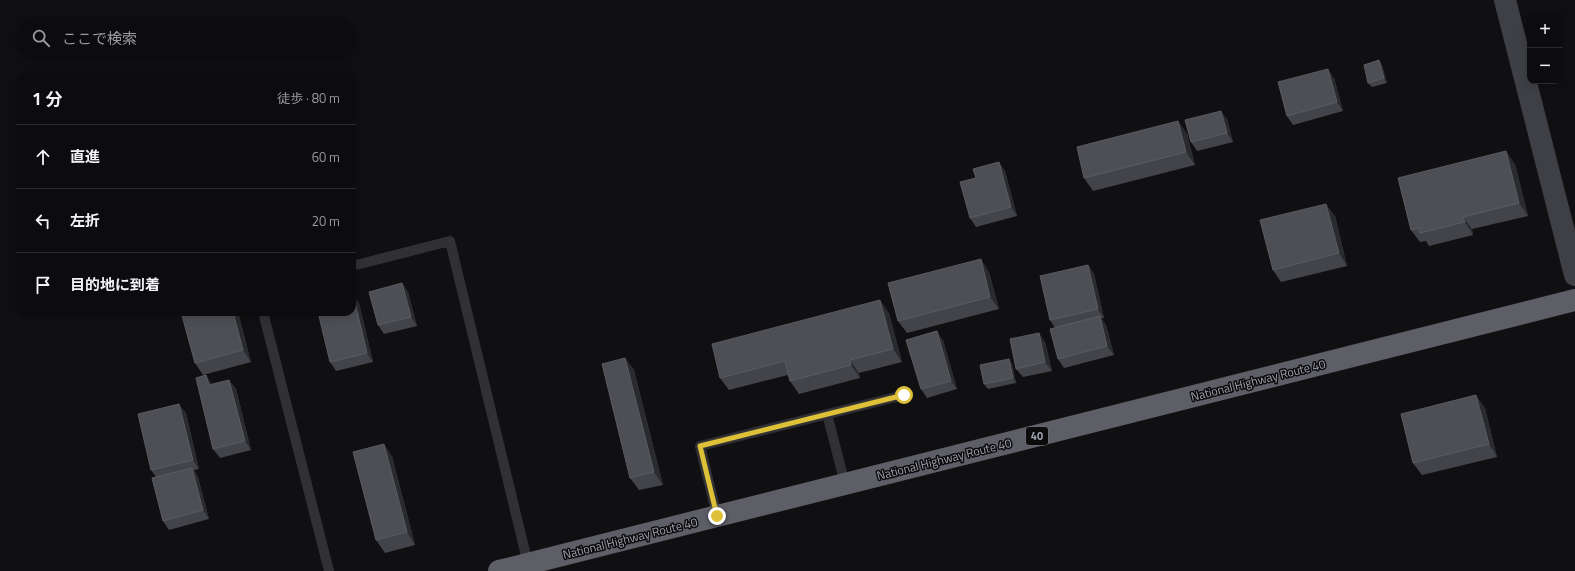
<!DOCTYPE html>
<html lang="ja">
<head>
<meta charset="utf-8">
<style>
  :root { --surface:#0c0b0d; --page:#1a191b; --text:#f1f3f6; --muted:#9a9b9d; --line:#2c2b2e }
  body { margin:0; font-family:"Titillium Web","Noto Sans JP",sans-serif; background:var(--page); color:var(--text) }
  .controls { position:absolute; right:12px; top:12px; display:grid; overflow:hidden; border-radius:8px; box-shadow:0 2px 10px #0003 }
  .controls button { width:36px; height:36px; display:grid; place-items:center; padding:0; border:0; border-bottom:1px solid var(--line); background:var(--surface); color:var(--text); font:20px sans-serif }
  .stop { position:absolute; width:12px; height:12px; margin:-9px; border:3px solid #dfc139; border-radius:50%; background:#fff }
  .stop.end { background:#dfc139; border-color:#fff; box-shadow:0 1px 4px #0008 }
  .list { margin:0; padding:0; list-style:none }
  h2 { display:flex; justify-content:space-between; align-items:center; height:52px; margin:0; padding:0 16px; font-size:17px }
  h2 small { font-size:13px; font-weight:400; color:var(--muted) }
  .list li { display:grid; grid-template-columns:26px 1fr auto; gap:12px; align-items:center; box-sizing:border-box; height:64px; padding:0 16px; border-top:1px solid var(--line) }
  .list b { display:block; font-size:15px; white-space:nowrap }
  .list em { font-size:13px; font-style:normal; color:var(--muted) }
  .icon { flex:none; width:22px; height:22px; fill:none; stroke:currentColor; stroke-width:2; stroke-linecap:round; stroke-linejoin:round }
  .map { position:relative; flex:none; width:1575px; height:571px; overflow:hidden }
  .search { position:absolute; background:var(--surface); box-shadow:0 2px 10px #0003; left:16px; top:16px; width:340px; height:44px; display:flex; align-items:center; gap:10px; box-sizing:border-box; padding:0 14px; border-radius:22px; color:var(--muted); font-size:15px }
  .panel { position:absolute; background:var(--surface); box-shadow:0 2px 10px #0003; left:16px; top:72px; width:340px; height:244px; border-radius:12px }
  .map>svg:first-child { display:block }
</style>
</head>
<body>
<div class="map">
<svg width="1575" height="571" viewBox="0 0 1575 571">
  <rect width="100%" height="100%" fill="#100f11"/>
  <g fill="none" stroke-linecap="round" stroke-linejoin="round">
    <!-- lane -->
    <path stroke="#313135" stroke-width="10" d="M352,266L450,241L528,564
      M263,312L329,571
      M827,414L845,484
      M717,516L700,446L904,395"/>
    <!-- secondary -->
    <path stroke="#3f4045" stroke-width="22" d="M1505,0L1575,275"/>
    <!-- highway -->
    <path stroke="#5d5e66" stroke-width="22" d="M499,571L1575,300"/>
  </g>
  <!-- wall -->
  <path fill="#434449" d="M1382,65L1387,83L1372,87L1368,83Z
    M1334,78L1343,111L1293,125L1287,116Z
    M1227,119L1233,142L1197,151L1191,142Z
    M1178,121L1187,134L1195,165L1093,191L1084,178Z
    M999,162L1005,171L1017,216L976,227L970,218L976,178Z
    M1515,164L1528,216L1472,229L1473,235L1429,246L1426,241L1420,242L1411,230Z
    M1335,216L1347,266L1281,282L1273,270Z
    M1088,265L1094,274L1104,318H1101L1106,325L1114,355L1064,368L1058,359L1055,328L1050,320Z
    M989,272L999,309L907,333L898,321Z
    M402,283L408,292L417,326L384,334L378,325Z
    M359,303L373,362L336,371L330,362Z
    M181,312H238L251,362L203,375L195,363Z
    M889,313L902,362L859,373L860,378L799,394L790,381L788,375L729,390L720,378Z
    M1039,333L1045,342L1052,371L1023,377L1016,369Z
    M943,340L957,389L927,398L921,389Z
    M625,358L634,370L663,485L639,490L630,478Z
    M1009,359L1012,364L1016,383L988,389L984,384Z
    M229,380L236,389L251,450L220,458L213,449L212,384Z
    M1485,408L1497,457L1422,475L1413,463Z
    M186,413L199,469L194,470L198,477L209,519L169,530L163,521L156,477L151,470Z
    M392,456L415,545L385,553L376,540Z"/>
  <!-- shaded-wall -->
  <path fill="#2a2b2e" d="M1379,60L1382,65L1387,83L1384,78Z
    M1328,69L1334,78L1343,111L1337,102Z
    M1221,111L1227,119L1233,142L1227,133Z
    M1178,121L1187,134L1195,165L1186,152Z
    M1506,151L1515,164L1528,216L1519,203Z
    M999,162L1005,171L1017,216L1011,207Z
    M1326,204L1335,216L1347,266L1339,253Z
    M1463,217L1472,229L1473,235L1465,222Z
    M981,259L989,272L999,309L990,297Z
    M1088,265L1094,274L1104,318L1098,309Z
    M402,283L408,292L417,326L411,317Z
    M353,294L359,303L373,362L367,353Z
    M880,300L889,313L902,362L893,349Z
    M233,312H238L251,362L243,350Z
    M1100,316L1106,325L1114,355L1107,346Z
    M937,331L943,340L957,389L951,381Z
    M1039,333L1045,342L1052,371L1045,362Z
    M625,358L634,370L663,485L654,472Z
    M1009,359L1012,364L1016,383L1013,378Z
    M850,360L859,373L860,378L851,365Z
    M206,375L212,384L209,385Z
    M229,380L236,389L251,450L245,441Z
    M1476,395L1485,408L1497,457L1489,444Z
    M179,404L186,413L199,469L193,460Z
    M384,444L392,456L415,545L407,532Z
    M192,468L198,477L209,519L203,510Z"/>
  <!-- building -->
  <path fill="#4d4f54" stroke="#5b5c62" d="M1379,60L1384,78L1368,83L1364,65Z
    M1328,69L1337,102L1287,116L1278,82Z
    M1221,111L1227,133L1191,142L1185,120Z
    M1178,121L1186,152L1084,178L1077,147Z
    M1506,151L1519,203L1463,217L1465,222L1420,233L1419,228L1411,230L1398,178Z
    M999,162L1011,207L970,218L960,182L976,178L973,169Z
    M1326,204L1339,253L1273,270L1260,220Z
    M981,259L990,297L898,321L888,283Z
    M1088,265L1098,309L1050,320L1040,276Z
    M402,283L411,317L378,325L369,292Z
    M352,294H353L367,353L330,362L318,312H352Z
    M880,300L893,349L850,360L851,365L790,381L785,361L720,378L712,344Z
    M181,312H233L243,350L195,363Z
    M1100,316L1107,346L1058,359L1050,329Z
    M937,331L951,381L921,389L906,340Z
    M1039,333L1045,362L1016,369L1010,339Z
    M625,358L654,472L630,478L602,364Z
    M1009,359L1013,378L984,384L980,365Z
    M206,375L209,385L229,380L245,441L213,449L196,378Z
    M1476,395L1489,444L1413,463L1401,414Z
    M179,404L193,460L151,470L138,414Z
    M384,444L407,532L376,540L353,452Z
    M192,468L203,510L163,521L152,478Z"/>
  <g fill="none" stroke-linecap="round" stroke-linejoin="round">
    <!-- route -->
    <path stroke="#dfc139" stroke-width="5" d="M717,516L700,446L904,395"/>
  </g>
  <g text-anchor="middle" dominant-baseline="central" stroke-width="3" stroke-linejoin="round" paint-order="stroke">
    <!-- shield labels -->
    <rect fill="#0b0b0c" stroke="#75767f" stroke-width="1" x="1026" y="427" width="22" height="18" rx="3"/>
    <g font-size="11" font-weight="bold" fill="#a2a4b0">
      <text x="1037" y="436">40</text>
    </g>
    <!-- street labels -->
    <g font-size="12" fill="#a2a4b0" stroke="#0b0b0c">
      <text transform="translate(1258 380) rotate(-14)">National Highway Route 40</text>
      <text transform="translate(944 459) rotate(-14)">National Highway Route 40</text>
      <text transform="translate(630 538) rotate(-14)">National Highway Route 40</text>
    </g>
  </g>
</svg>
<div class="controls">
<button>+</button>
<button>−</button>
</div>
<div class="stop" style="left:904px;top:395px"></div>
<div class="stop end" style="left:717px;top:516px"></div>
<div class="search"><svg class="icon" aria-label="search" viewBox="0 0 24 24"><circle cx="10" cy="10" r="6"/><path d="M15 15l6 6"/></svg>ここで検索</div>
<section class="panel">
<h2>1 分<small>徒歩 · 80 m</small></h2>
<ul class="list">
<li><svg class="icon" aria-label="ahead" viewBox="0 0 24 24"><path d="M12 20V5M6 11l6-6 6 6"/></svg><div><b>直進</b></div><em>60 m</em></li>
<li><svg class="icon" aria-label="left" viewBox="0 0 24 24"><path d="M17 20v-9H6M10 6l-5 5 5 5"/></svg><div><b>左折</b></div><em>20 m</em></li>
<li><svg class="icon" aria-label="arrive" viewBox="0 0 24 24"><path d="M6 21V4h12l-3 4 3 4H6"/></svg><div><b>目的地に到着</b></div></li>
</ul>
</section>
</div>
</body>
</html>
